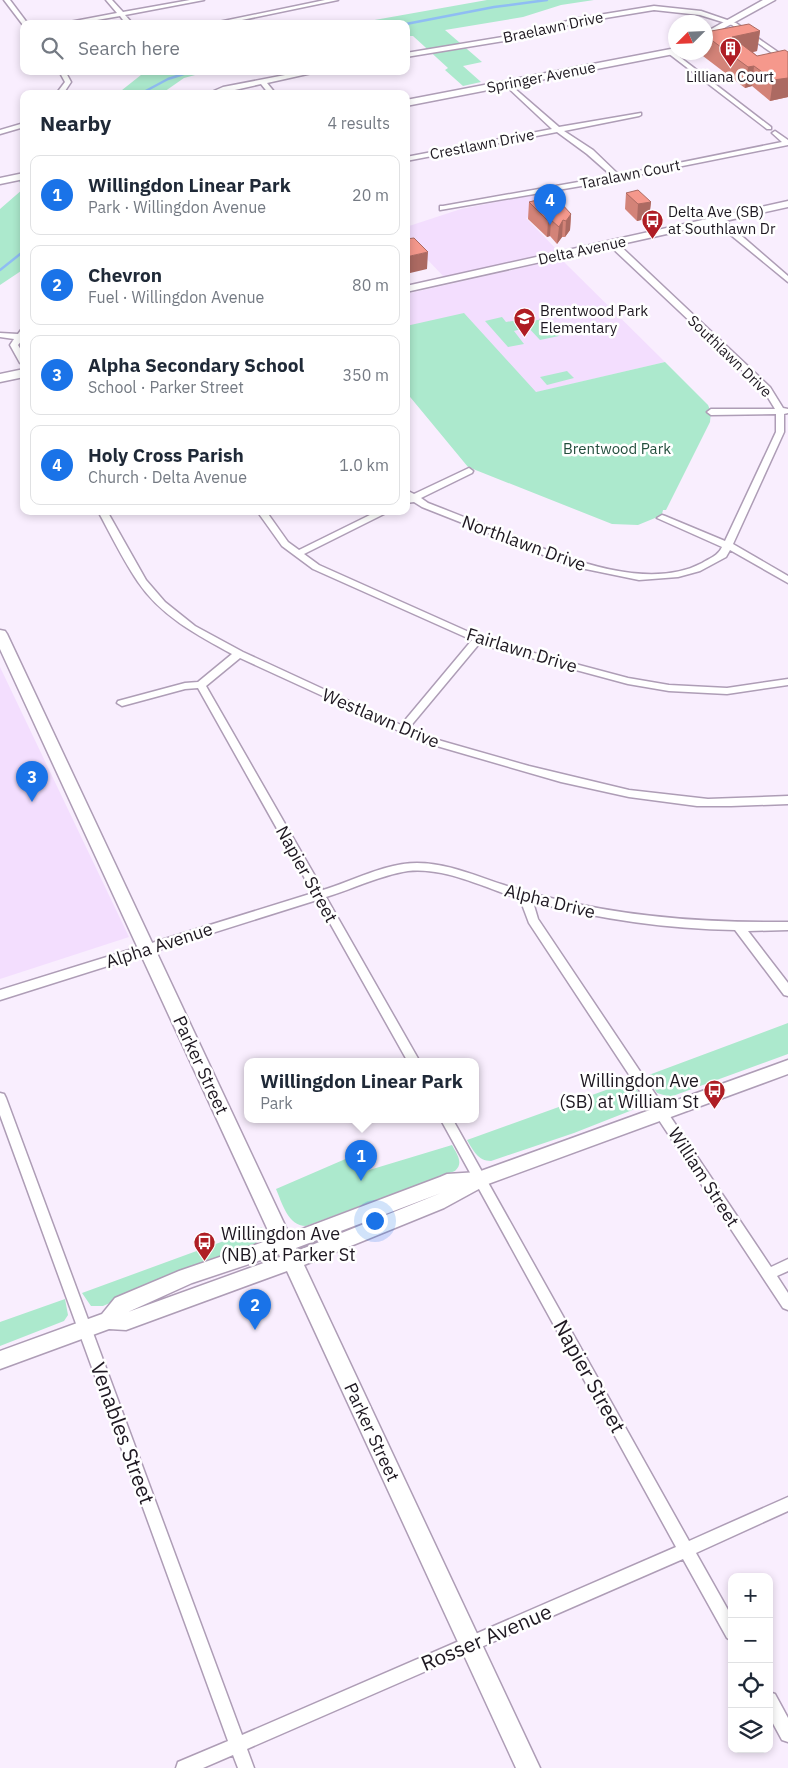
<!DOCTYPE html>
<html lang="en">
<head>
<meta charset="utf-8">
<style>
  :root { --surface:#fff; --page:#f2f2f3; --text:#1f2937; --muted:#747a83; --line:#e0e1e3; --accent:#1a73e8 }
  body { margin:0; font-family:"IBM Plex Sans",sans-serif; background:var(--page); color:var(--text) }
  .controls { position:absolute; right:15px; bottom:15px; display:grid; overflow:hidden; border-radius:10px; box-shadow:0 2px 8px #0003 }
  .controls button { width:45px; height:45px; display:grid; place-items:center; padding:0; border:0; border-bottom:1px solid var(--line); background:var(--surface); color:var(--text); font:25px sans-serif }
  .compass { position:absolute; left:668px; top:15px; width:45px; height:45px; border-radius:50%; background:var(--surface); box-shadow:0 2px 8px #0003; rotate:246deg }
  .you { position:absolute; left:374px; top:1220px; width:18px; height:18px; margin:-12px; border:4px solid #fff; border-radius:50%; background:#1a73e8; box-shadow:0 0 0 8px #1a73e833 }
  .badge { display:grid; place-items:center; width:32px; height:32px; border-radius:50%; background:var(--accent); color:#fff; font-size:16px; font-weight:700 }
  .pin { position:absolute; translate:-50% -41px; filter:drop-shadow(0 1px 2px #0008) }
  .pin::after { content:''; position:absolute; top:26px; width:18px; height:15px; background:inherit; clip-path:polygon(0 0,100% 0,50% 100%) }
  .popup { position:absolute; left:244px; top:1058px; width:235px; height:65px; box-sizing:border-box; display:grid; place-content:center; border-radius:10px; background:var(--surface); filter:drop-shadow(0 1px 4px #0005); font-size:16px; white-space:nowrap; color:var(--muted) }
  .popup b { font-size:19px; color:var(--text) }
  .popup::after { content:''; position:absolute; left:50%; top:100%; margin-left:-10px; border:10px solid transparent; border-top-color:var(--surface) }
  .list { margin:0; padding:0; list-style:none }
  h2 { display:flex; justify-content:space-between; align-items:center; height:65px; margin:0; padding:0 20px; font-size:21px }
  h2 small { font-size:16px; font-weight:400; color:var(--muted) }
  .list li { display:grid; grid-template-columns:32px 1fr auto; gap:15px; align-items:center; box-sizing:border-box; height:80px; margin:0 10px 10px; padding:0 10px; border:1px solid var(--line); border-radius:10px }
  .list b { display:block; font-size:19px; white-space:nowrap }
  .list p { margin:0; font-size:16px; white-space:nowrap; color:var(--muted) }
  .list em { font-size:16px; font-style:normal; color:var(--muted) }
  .icon { flex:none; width:28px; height:28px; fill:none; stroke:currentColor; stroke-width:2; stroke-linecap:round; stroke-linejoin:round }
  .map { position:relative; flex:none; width:788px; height:1768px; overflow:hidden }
  .search { position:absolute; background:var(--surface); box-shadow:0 2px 8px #0003; left:20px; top:20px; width:390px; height:55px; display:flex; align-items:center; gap:12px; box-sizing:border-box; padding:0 18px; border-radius:10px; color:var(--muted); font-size:19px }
  .panel { position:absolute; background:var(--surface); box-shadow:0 2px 8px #0003; left:20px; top:90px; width:390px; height:425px; border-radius:10px }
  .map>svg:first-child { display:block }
</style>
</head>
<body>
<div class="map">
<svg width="788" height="1768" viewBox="0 0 788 1768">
  <rect width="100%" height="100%" fill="#f9eefe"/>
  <!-- built -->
  <path fill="#f3defe" d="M537,194L556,212L526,218L559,252L444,277L406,237V227L461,209Z
    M561,259L665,362L428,418L406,392V294Z
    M0,667L129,937L0,979Z"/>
  <!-- green -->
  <path fill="#ace9cd" d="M487,0H594L561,5L523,17L445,30L482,62L463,66L481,82L463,86L445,70L448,68L413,36H406V24H352Z
    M146,71H210L184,78L161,94H117Z
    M24,180V269L0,285V209L23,189L19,181Z
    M464,313L536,392L665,362L708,405L711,412L710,422L666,510H663L662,514L655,518L638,525L612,524L468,467L406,392V326Z
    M502,317L506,322L518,320L525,328L514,331L524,344L508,347L485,321Z
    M542,319L559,336L540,340L524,323Z
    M567,371L574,378L547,385L540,377Z
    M788,1023V1054L670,1097L657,1093L646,1076Z
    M631,1081C636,1089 645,1098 640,1107L574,1133L491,1161C478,1161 473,1150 467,1140Z
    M452,1145C457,1154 464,1163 455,1171L306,1226C288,1226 282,1203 276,1189L357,1154L366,1171Z
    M262,1227L261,1239L252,1246L174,1275L103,1306H91L82,1293Z
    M65,1299L68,1315L64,1321L0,1346V1322Z"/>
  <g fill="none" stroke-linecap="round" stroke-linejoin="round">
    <!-- stream -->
    <path stroke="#8fbdf3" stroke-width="2.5" d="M406,24L494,7L547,0
      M140,94L168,79L193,71
      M0,270L24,251"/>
    <defs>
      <path id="street" d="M4,0H10L28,24L23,25Z
        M106,0H112L123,12L190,0H204L125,15L133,24H126L120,16L74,24H59L117,13Z
        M325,0H338L223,24H209Z
        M654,6L701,11L736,23L788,59V64L732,25L700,15L654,10L575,23L528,37L406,57V53L527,33L574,19Z
        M668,51H672L771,127V129H767L668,53Z
        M59,71H65L71,82L63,94H56L65,82Z
        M306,71H321L267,83L276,94H269L261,84L217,94H207L223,87Z
        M506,81L559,127L641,113V115L639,116L564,131L593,150L619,175L782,142L772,133L775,131L788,140V145L587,185L440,210V206H443L612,176L587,154L557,132L406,161V157L552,129L504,84V82Z
        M24,123V127L0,134V130Z
        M715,218H721L788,276V282L715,222Z
        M609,241H615L770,387L783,408L788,409V413L784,414V432L733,544L788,576V583L730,550L726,557L700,571L678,577L639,580L571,566L422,507L414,502L406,503V490L414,494L469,468L473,471L472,473L421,498L428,503C457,514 485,526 514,537C566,558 647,592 702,563C710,558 718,556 722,547L657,518L662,515L665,516L725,541L776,432V414L711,415L707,412L711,409H775L764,391L609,245Z
        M21,330H24V338L18,345L24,355V365L20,363L10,345L14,339L0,337V333L18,334Z
        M98,511H107L146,580L165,602L195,626L243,652L401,725L472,640L313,569L282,546L257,511H266L288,542L299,550L378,511H390L304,554L319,565L489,641L628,678L669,685L727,688L788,679V685L727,694L669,691L628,684L479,644L409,728L431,738L529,766L629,790L708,799L788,796V804L731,806H697L629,797L561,782L423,742L240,658L206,686L323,890C353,881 385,863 417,863C447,863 476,876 504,885C521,891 538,895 555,899C632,918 710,923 788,922V930L748,931L788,983V996L784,995L735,930C667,929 599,919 533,902L538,919L771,1267L788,1259V1271L777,1276L788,1293V1310L783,1308L529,923L520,899C485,888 446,867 408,871C380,875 353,889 326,897L420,1062H408L317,900L0,1000V990L313,893L198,688L185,689L122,706L117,703L118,701L185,683L198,682L232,654C197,635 161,616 138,582C123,560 111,535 98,511Z
        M0,1093L4,1094L6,1098L242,1735L676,1547L441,1120H453L689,1541L788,1497V1511L696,1553L732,1617V1641L727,1638L683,1559L247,1749L254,1768H238L233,1755L203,1768H176L178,1762L228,1741L0,1115Z
        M769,1692L775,1694L788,1718V1742L782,1740L769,1716Z"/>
      <path id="secondary" d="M763,0H775L706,38V32Z
        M676,48V52L679,53L406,106V100Z
        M24,173V179L0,184V178Z
        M788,201V207L406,292V286Z
        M24,369V377L0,382V374Z
        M0,630L5,631L7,634L289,1234L440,1177L447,1174L478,1172L788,1060V1074L488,1184L444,1208L304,1265L540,1768H516L287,1271L126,1330L109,1329L0,1369V1351L102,1314L115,1298L179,1271L272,1239L0,649ZM441,1193L297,1251L296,1248ZM279,1254L280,1257L128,1312L192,1283Z"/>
    </defs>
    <!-- street casing -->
    <use href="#street" stroke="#ae9db6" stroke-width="3"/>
    <!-- secondary casing -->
    <use href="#secondary" stroke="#ae9db6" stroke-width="3"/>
    <!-- street -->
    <use href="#street" fill="#fff" fill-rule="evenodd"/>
    <!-- secondary -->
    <use href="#secondary" fill="#fff" fill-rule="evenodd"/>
  </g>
  <!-- wall -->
  <path fill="#d38378" d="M760,31L757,51L753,52L757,56L788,52V97L770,101L752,86L745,88L699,53L706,52V32Z
    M626,193L651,202L649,218L637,221L625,209Z
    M529,202L571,214L570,230L565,237H562L557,244L550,236L547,237L528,219Z"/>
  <!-- shaded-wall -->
  <path fill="#ac6a62" d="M760,31L757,51L733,56L732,37Z
    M754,66L752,86L745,88L748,67Z
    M788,69V97L770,101L773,80Z
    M651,202L649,218L637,221L638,204Z
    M571,214L570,230L565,237L566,221Z
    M551,220L550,236L547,237L548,221Z
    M563,220L562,237L557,244L559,227Z
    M428,252L427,269L406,274V257Z"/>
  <!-- building -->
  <path fill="#f5988c" stroke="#ac6a62" d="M749,24L760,31L732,37L757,56L785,50L788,52V78L773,80L754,66L748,67L706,36V32Z
    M638,190L651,202L638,204L626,193Z
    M541,199L560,202L571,214L566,221L563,220L559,227L551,220L548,221L529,202Z
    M414,238L428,252L406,257V239Z"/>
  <!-- icons -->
  <defs>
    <symbol id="building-pin" viewBox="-11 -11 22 30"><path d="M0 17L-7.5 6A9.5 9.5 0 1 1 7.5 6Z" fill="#af1d24" stroke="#fff"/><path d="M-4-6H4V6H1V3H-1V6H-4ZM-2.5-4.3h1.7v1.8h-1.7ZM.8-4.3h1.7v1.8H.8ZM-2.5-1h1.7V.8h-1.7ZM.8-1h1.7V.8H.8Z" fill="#fff"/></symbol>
    <symbol id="bus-pin" viewBox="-11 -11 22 30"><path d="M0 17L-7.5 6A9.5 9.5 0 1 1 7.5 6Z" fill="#af1d24" stroke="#fff"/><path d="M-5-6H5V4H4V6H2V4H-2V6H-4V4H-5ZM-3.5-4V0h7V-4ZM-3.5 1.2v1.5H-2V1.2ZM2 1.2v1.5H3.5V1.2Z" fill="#fff"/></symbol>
    <symbol id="school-pin" viewBox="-11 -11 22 30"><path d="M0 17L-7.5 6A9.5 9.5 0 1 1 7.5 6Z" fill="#af1d24" stroke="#fff"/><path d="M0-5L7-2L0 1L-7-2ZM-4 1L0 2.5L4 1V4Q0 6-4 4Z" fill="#fff"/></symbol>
  </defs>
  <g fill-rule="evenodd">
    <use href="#building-pin" x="718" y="36" width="25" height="34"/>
    <use href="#bus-pin" x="640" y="208" width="25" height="34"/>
    <use href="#school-pin" x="512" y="306" width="25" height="34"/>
    <use href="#bus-pin" x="702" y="1078" width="25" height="34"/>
    <use href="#bus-pin" x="192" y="1230" width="25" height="34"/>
  </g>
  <g text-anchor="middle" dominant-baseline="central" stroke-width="5" stroke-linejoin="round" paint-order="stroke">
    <!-- far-street labels -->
    <g font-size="15" fill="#1e1821" stroke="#fff">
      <text transform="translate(553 27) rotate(-12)">Braelawn Drive</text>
      <text transform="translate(541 77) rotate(-11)">Springer Avenue</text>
      <text transform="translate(482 144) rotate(-11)">Crestlawn Drive</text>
      <text transform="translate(630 174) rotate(-11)">Taralawn Court</text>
      <text transform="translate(582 250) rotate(-12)">Delta Avenue</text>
      <text transform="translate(730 356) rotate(44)">Southlawn Drive</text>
    </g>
    <!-- far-poi labels -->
    <g font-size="15" fill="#1e1821" stroke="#fff" text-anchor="start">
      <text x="730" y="76" text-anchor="middle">Lilliana Court</text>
      <text x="668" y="211">Delta Ave (SB)<tspan x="668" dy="17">at Southlawn Dr</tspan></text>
      <text x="540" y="310">Brentwood Park<tspan x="540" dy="17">Elementary</tspan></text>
    </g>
    <!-- far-park labels -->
    <g font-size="15" fill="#244f3e" stroke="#fff">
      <text x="617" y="448">Brentwood Park</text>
    </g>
    <!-- street labels -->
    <g font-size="18" fill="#1e1821" stroke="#fff">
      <text transform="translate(524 543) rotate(20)">Northlawn Drive</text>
      <text transform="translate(522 650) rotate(17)">Fairlawn Drive</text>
      <text transform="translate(381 718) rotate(23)">Westlawn Drive</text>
      <text transform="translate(307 874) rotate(61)">Napier Street</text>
      <text transform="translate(550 901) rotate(14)">Alpha Drive</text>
      <text transform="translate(159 945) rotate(-18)">Alpha Avenue</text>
      <text transform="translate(201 1065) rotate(65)">Parker Street</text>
      <text transform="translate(704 1177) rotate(57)">William Street</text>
      <text transform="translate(372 1432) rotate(65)">Parker Street</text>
    </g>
    <!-- poi labels -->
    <g font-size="18" fill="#1e1821" stroke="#fff" text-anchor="end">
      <text x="699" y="1080">Willingdon Ave<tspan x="699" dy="21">(SB) at William St</tspan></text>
      <text x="221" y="1233" text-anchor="start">Willingdon Ave<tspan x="221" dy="21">(NB) at Parker St</tspan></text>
    </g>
    <!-- near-street labels -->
    <g font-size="21" fill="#1e1821" stroke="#fff">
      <text transform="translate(590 1376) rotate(61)">Napier Street</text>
      <text transform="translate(123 1433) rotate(70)">Venables Street</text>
      <text transform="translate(486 1637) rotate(-23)">Rosser Avenue</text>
    </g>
  </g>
</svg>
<div class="controls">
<button>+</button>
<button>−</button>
<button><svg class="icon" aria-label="locate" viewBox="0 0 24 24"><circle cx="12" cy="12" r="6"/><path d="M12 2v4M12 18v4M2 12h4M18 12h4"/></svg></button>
<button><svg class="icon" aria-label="layers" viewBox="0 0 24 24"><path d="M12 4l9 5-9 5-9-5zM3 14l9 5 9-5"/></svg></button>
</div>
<svg class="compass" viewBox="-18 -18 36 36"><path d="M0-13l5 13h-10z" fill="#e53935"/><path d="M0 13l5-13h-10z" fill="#747a83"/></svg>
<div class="you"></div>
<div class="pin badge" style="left:361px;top:1181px">1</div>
<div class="popup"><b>Willingdon Linear Park</b>Park</div>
<div class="pin badge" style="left:255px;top:1330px">2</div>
<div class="pin badge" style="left:32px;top:802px">3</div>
<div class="pin badge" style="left:550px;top:225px">4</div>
<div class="search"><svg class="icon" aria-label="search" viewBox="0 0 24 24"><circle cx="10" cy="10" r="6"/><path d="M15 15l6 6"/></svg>Search here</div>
<section class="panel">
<h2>Nearby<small>4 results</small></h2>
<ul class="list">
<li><span class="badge">1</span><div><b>Willingdon Linear Park</b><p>Park · Willingdon Avenue</p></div><em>20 m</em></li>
<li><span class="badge">2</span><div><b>Chevron</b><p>Fuel · Willingdon Avenue</p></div><em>80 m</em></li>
<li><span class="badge">3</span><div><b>Alpha Secondary School</b><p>School · Parker Street</p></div><em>350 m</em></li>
<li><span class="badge">4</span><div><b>Holy Cross Parish</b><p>Church · Delta Avenue</p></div><em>1.0 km</em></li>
</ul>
</section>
</div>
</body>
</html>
